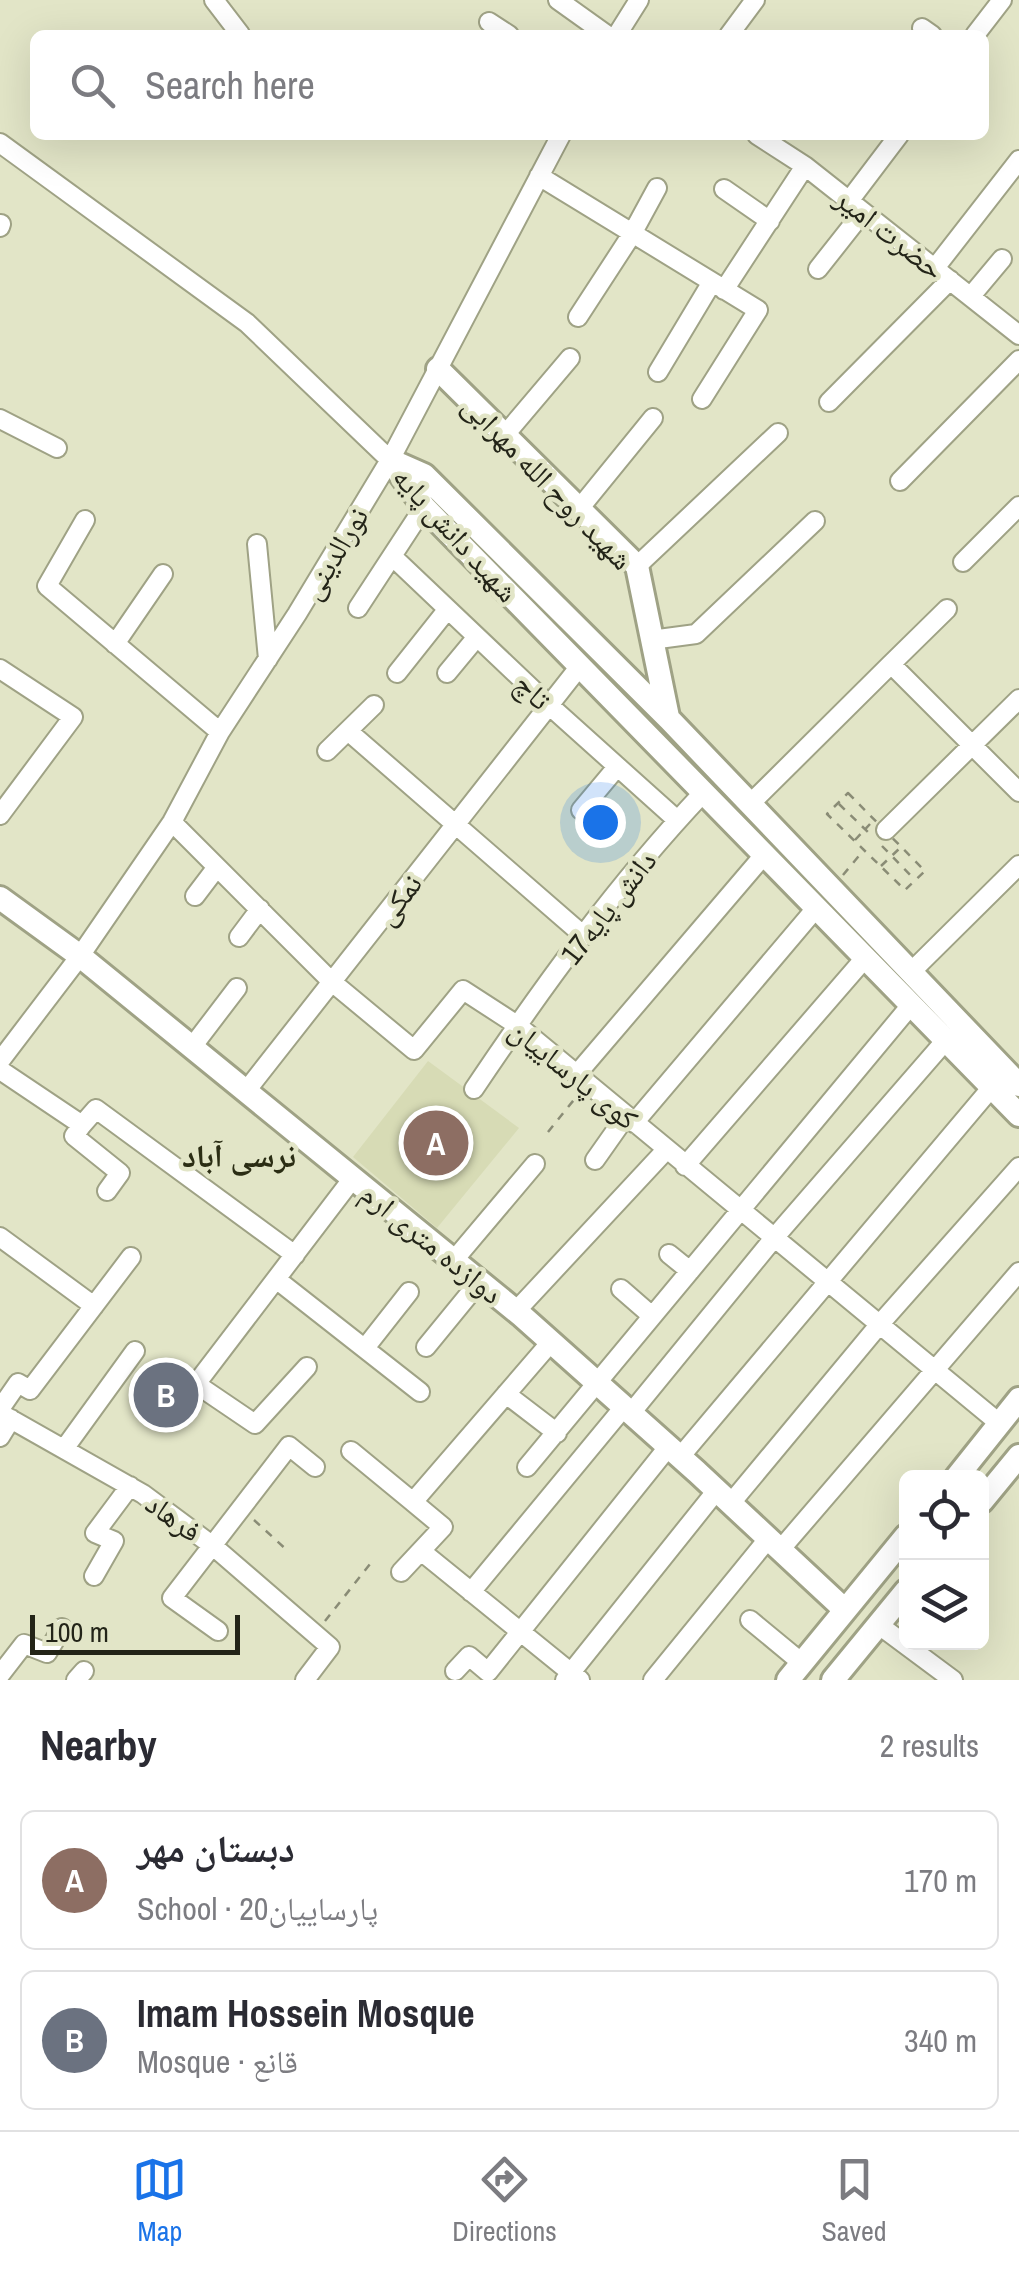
<!DOCTYPE html>
<html lang="en">
<head>
<meta charset="utf-8">
<style>
  :root { --surface:#fff; --page:#f2f2f3; --text:#2b2b33; --muted:#7c7c81; --line:#e1e1e2; --accent:#1a73e8 }
  body { margin:0; font-family:"Archivo Narrow","Noto Naskh Arabic",sans-serif; background:var(--page); color:var(--text) }
  .controls { position:absolute; right:30px; bottom:30px; display:grid; overflow:hidden; border-radius:15px; box-shadow:0 10px 40px #0002 }
  .controls button { width:90px; height:90px; display:grid; place-items:center; padding:0; border:0; border-bottom:2px solid var(--line); background:var(--surface); color:var(--text); font:50px sans-serif }
  .scale { position:absolute; left:30px; bottom:25px; width:210px; box-sizing:border-box; padding-left:10px; border:5px solid #232418; border-top:0; font-size:28px; line-height:35px; white-space:nowrap; color:#232418; -webkit-text-stroke:8px #e2e5c7; paint-order:stroke }
  .you { position:absolute; left:600px; top:822px; width:35px; height:35px; margin:-25px; border:8px solid #fff; border-radius:50%; background:#1a73e8; box-shadow:0 0 0 15px #1a73e833 }
  .badge { display:grid; place-items:center; width:65px; height:65px; border-radius:50%; background:var(--accent); color:#fff; font-size:32px; font-weight:700 }
  .pin { position:absolute; translate:-50% -50%; border:5px solid #fff; box-shadow:0 2px 10px #0006 }
  .list { margin:0; padding:0; list-style:none }
  h2 { display:flex; justify-content:space-between; align-items:center; height:130px; margin:0; padding:0 40px; font-size:42px }
  h2 small { font-size:32px; font-weight:400; color:var(--muted) }
  .list li { display:grid; grid-template-columns:65px 1fr auto; gap:30px; align-items:center; box-sizing:border-box; height:140px; margin:0 20px 20px; padding:0 20px; border:2px solid var(--line); border-radius:15px }
  .list b { display:block; font-size:38px; white-space:nowrap }
  .list p { margin:0; font-size:32px; white-space:nowrap; color:var(--muted) }
  .list em { font-size:32px; font-style:normal; color:var(--muted) }
  .icon { flex:none; width:55px; height:55px; fill:none; stroke:currentColor; stroke-width:2; stroke-linecap:round; stroke-linejoin:round }
  .map { position:relative; flex:none; width:1019px; height:1680px; overflow:hidden }
  .search { position:absolute; background:var(--surface); box-shadow:0 10px 40px #0002; left:30px; right:30px; top:30px; height:110px; display:flex; align-items:center; gap:25px; box-sizing:border-box; padding:0 35px; border-radius:15px; color:var(--muted); font-size:38px }
  .sheet { height:450px; background:var(--surface) }
  nav { display:flex; justify-content:space-around; align-items:center; box-sizing:border-box; height:140px; border-top:2px solid var(--line); background:var(--surface); font-size:28px; color:var(--muted) }
  nav a { display:grid; justify-items:center; gap:5px }
  nav .on { color:var(--accent) }
  .map>svg:first-child { display:block }
</style>
</head>
<body>
<div class="map">
<svg width="1019" height="1680" viewBox="0 0 1019 1680">
  <rect width="100%" height="100%" fill="#e2e5c7"/>
  <!-- built -->
  <path fill="#d7dbb5" d="M428,1061L519,1128L437,1228L353,1157Z"/>
  <g fill="none" stroke-linecap="round" stroke-linejoin="round">
    <defs>
      <path id="street" d="M214,0L240,34
        M558,0L607,35
        M489,22L509,35
        M922,28L932,35
        M617,35L639,0
        M729,35L755,0
        M975,35L1002,0
        M757,135L805,166L1019,335
        M0,143L247,323L390,460
        M539,176L758,310L702,399
        M724,189L770,221
        M849,201L899,135
        M0,227L1,224
        M935,268L1019,160
        M818,269L863,212
        M724,290L805,166
        M971,296L1002,259
        M578,317L632,234L657,188
        M658,372L712,282
        M829,402L950,280
        M0,419L57,448
        M504,436L570,358
        M900,481L1019,360
        M579,509L653,418
        M85,520L47,586L220,732
        M257,544L268,659
        M393,557L550,706L677,820
        M963,562L1019,506
        M637,566L778,433
        M358,608L424,507
        M651,640L696,634L815,521
        M115,644L163,574
        M891,664L947,609
        M0,669L73,717L0,815
        M397,673L447,610
        M447,673L476,638
        M348,731L584,936
        M327,751L374,705
        M750,804L891,664L1019,792
        M581,810L617,767
        M172,822L332,982L414,1050L463,990L517,1025L999,1423
        M886,830L1019,699
        M195,896L217,867
        M239,937L260,909
        M911,972L1019,865
        M192,1047L237,988
        M0,1061L80,956L172,822L220,732L297,614L390,460L561,135
        M0,1070L82,1125L96,1109L295,1255
        M577,1074L764,855
        M474,1089C543,986 618,883 703,793
        M246,1091L580,666
        M634,1123L817,907
        M82,1125L74,1136L120,1173L107,1191
        M595,1160L626,1116
        M685,1166L865,958
        M0,1237L94,1306
        M669,1254L690,1271
        M454,1260L535,1164
        M276,1279L420,1392
        M621,1289L652,1316
        M516,1311L666,1150
        M426,1347L480,1281
        M365,1348L409,1292
        M307,1367L255,1424L196,1384L353,1178
        M506,1394L557,1433
        M0,1409L18,1383L30,1390L131,1257
        M0,1413L143,1494L213,1546L330,1647L305,1680
        M631,1413L774,1238L946,1040
        M0,1437L11,1419
        M64,1449L135,1351
        M351,1451L413,1502
        M680,1457L992,1087
        M527,1467L911,1005
        M731,1503L879,1325L1019,1167
        M780,1550L1019,1272
        M421,1551L580,1680
        M401,1572L443,1527L413,1502L551,1342
        M94,1576L114,1541L95,1533L130,1486
        M471,1592L624,1407
        M750,1620L802,1663
        M879,1625L953,1680
        M218,1631L172,1598L289,1446L315,1467
        M455,1671L469,1656L488,1672L669,1446
        M0,1675L24,1644L47,1653L62,1628
        M76,1680L84,1671
        M565,1680L717,1490
        M653,1680L768,1539"/>
      <path id="secondary" d="M438,369L637,566L668,717
        M390,460L424,507L1019,1115
        M390,460L424,475L669,719L1019,1085
        M0,898L80,956L522,1316L697,1472L845,1610
        M956,1478L1019,1399
        M982,1501L1019,1456
        M788,1680L906,1536
        M833,1680L906,1591"/>
    </defs>
    <!-- street casing -->
    <use href="#street" stroke="#9fa285" stroke-width="22"/>
    <!-- secondary casing -->
    <use href="#secondary" stroke="#9fa285" stroke-width="28"/>
    <!-- path -->
    <path stroke="#8a8c76" stroke-width="2.5" stroke-dasharray="8 8" stroke-linecap="butt" d="M848,793L925,871L905,890L827,814Z
      M839,804L869,833
      M855,840L870,824
      M882,846L915,880
      M881,866L901,847
      M843,875L863,851
      M548,1132L577,1096
      M254,1520L289,1552
      M325,1621L374,1559"/>
    <!-- street -->
    <use href="#street" stroke="#fff" stroke-width="18"/>
    <!-- secondary -->
    <use href="#secondary" stroke="#fff" stroke-width="22"/>
  </g>
  <g text-anchor="middle" dominant-baseline="central" stroke-width="9" stroke-linejoin="round" paint-order="stroke">
    <!-- street labels -->
    <g font-size="30" fill="#232418" stroke="#e2e5c7">
      <text transform="translate(890 233) rotate(38)">حضرت امیر</text>
      <text transform="translate(548 482) rotate(46)">شهید روح الله مهرابی</text>
      <text transform="translate(456 534) rotate(48)">شهید دانش پایه</text>
      <text transform="translate(334 553) rotate(-59)">نورالدینی</text>
      <text transform="translate(533 691) rotate(43)">تاچ</text>
      <text transform="translate(398 899) rotate(-52)">نمکی</text>
      <text transform="translate(608 907) rotate(-52)">دانش پایه17</text>
      <text transform="translate(574 1074) rotate(39)">کوی پارساییان</text>
      <text transform="translate(432 1243) rotate(39)">دوازده متری ارم</text>
      <text transform="translate(174 1517) rotate(36)">فرهاد</text>
    </g>
    <!-- neighbourhood labels -->
    <g font-size="32" font-weight="bold" fill="#2b2d14" stroke="#e2e5c7">
      <text x="239" y="1155">نرسی آباد</text>
    </g>
  </g>
</svg>
<div class="controls">
<button><svg class="icon" aria-label="locate" viewBox="0 0 24 24"><circle cx="12" cy="12" r="6"/><path d="M12 2v4M12 18v4M2 12h4M18 12h4"/></svg></button>
<button><svg class="icon" aria-label="layers" viewBox="0 0 24 24"><path d="M12 4l9 5-9 5-9-5zM3 14l9 5 9-5"/></svg></button>
</div>
<div class="scale">100 m</div>
<div class="you"></div>
<div class="pin badge" style="left:436px;top:1143px;background:#8d6e63">A</div>
<div class="pin badge" style="left:166px;top:1395px;background:#6b7280">B</div>
<div class="search"><svg class="icon" aria-label="search" viewBox="0 0 24 24"><circle cx="10" cy="10" r="6"/><path d="M15 15l6 6"/></svg>Search here</div>
</div>
<section class="sheet">
<h2>Nearby<small>2 results</small></h2>
<ul class="list">
<li><span class="badge" style="background:#8d6e63">A</span><div><b>دبستان مهر</b><p>School · پارساییان20</p></div><em>170 m</em></li>
<li><span class="badge" style="background:#6b7280">B</span><div><b>Imam Hossein Mosque</b><p>Mosque · قانع</p></div><em>340 m</em></li>
</ul>
</section>
<nav>
<a class="on"><svg class="icon" aria-label="map" viewBox="0 0 24 24"><path d="M3 6l6-2 6 2 6-2v14l-6 2-6-2-6 2zM9 4v14M15 6v14"/></svg>Map</a>
<a><svg class="icon" aria-label="directions" viewBox="0 0 24 24"><path d="M12 3l9 9-9 9-9-9zM9 14v-3h6M13 9l2 2-2 2"/></svg>Directions</a>
<a><svg class="icon" aria-label="saved" viewBox="0 0 24 24"><path d="M7 4h10v16l-5-4-5 4z"/></svg>Saved</a>
</nav>
</body>
</html>
